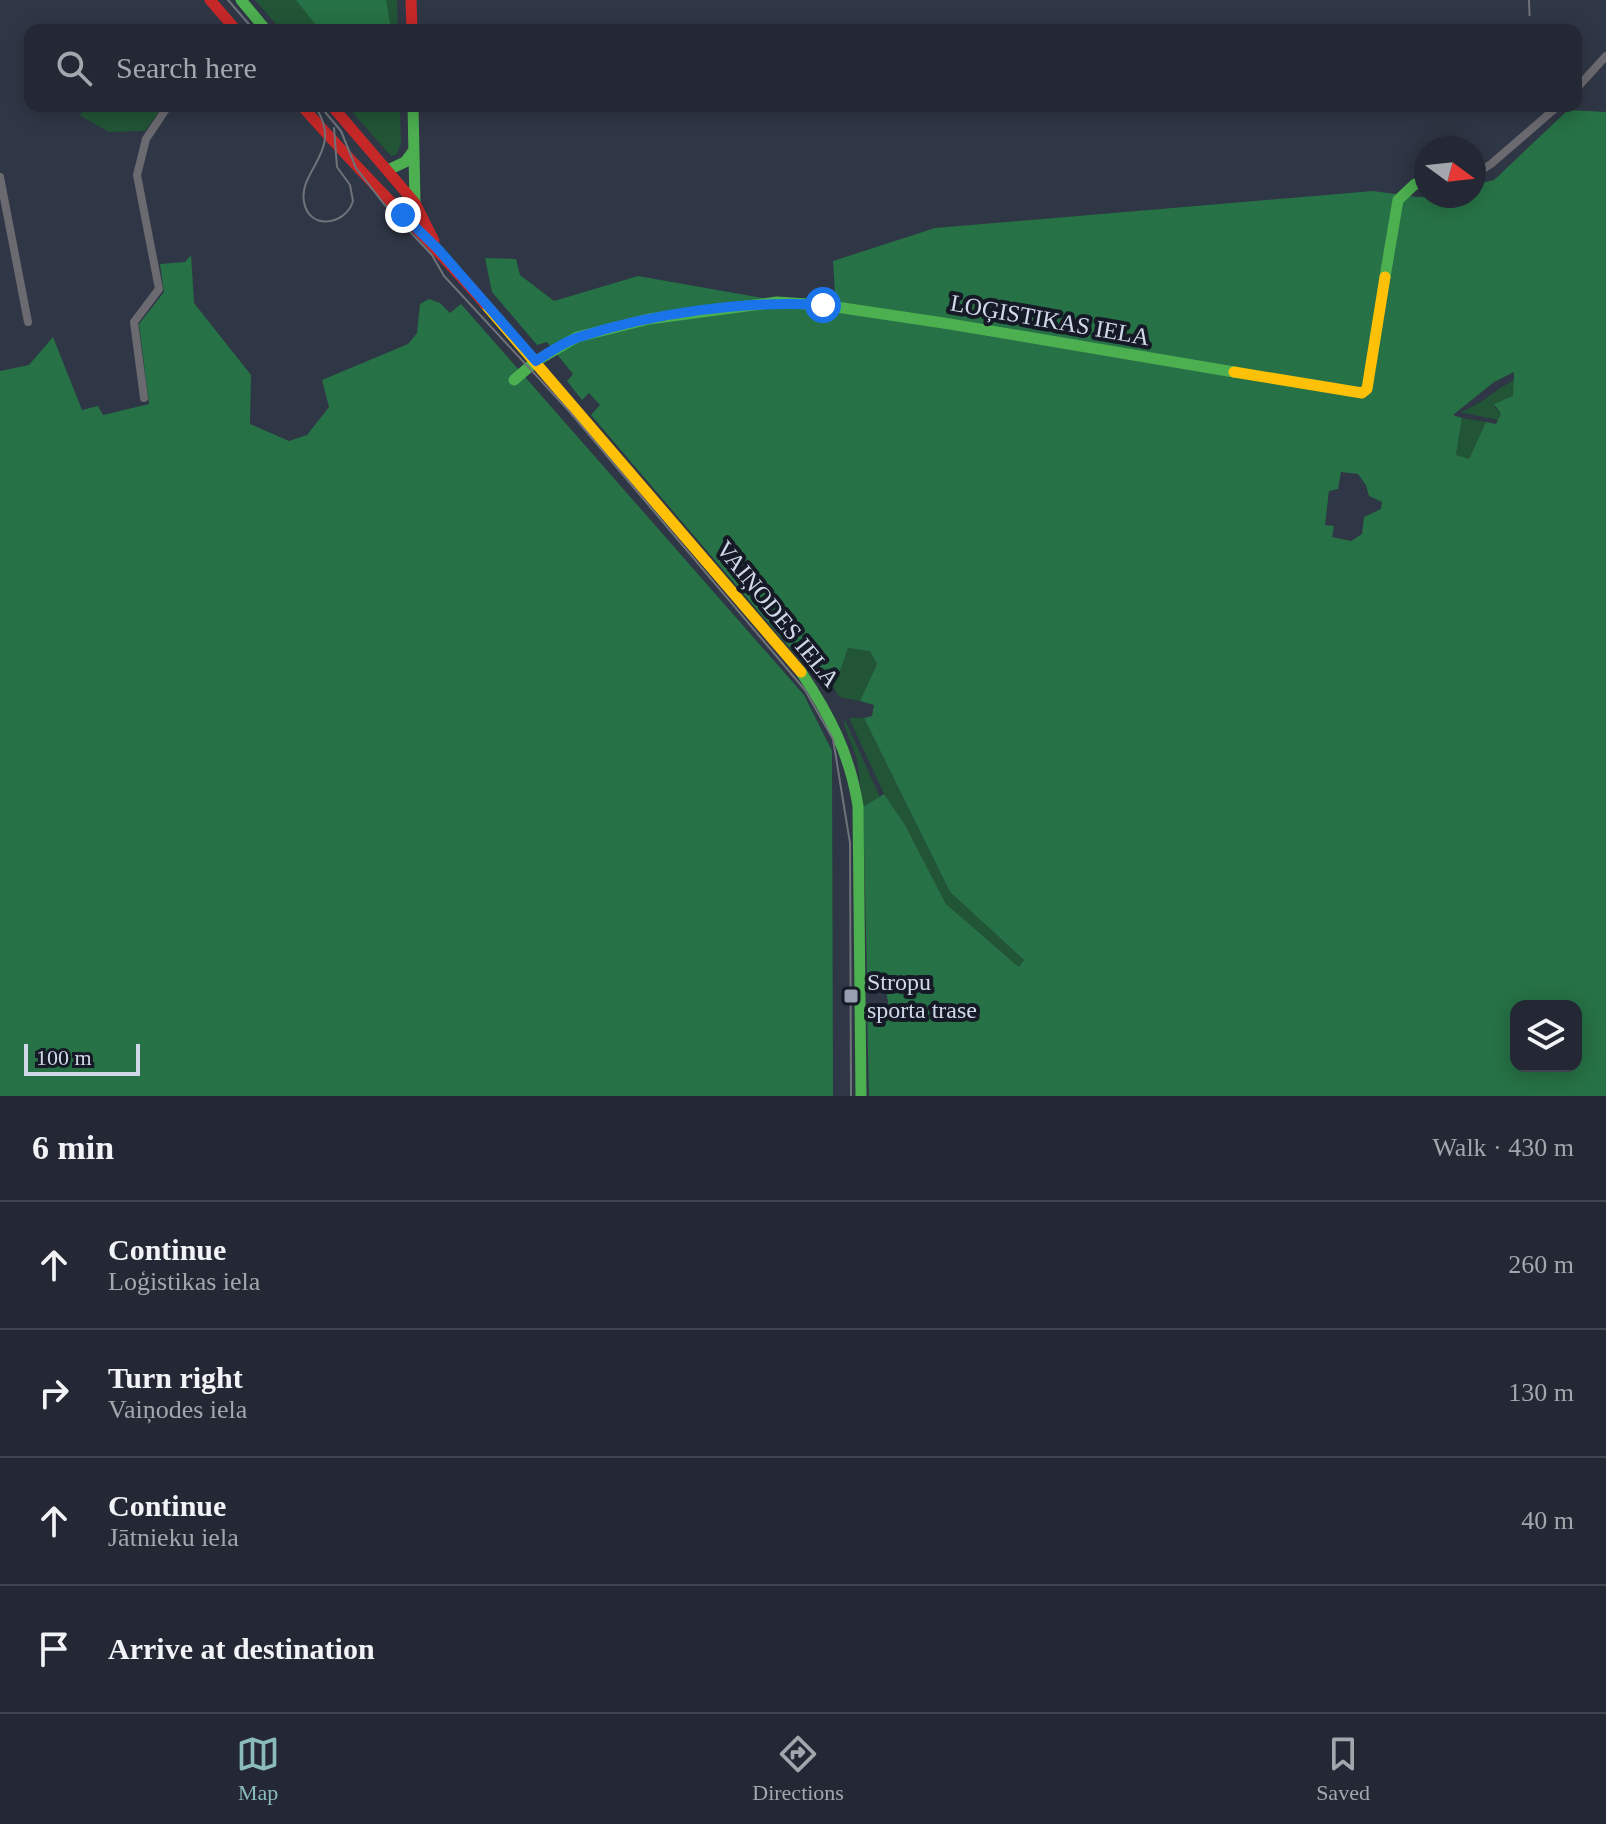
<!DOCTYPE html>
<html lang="en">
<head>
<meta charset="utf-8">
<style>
  :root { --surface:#232834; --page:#2f3440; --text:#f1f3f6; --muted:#a3a6ac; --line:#40444f; --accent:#8bbbb9 }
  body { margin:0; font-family:Georgia,serif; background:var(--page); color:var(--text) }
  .controls { position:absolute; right:24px; bottom:24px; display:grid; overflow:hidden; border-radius:16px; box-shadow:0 4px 20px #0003 }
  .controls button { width:72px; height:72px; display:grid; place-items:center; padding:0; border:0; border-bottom:2px solid var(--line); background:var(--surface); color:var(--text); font:40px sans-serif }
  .compass { position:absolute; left:1414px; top:136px; width:72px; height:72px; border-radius:50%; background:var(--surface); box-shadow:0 4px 20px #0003; rotate:105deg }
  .scale { position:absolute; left:24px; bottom:20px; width:116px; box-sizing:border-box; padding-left:8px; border:4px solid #d0d8e9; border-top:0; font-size:22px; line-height:28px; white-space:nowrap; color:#d0d8e9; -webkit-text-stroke:6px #151a26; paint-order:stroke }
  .stop { position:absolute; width:24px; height:24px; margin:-18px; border:6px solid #1a73e8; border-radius:50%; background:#fff }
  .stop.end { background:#1a73e8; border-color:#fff; box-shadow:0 2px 8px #0008 }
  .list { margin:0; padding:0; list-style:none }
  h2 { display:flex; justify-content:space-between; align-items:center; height:104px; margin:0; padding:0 32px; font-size:34px }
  h2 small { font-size:26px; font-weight:400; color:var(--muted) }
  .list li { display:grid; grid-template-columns:52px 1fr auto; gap:24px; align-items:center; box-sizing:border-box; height:128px; padding:0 32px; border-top:2px solid var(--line) }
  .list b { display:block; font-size:30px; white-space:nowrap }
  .list p { margin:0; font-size:26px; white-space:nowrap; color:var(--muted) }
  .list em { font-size:26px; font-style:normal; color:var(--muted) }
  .icon { flex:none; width:44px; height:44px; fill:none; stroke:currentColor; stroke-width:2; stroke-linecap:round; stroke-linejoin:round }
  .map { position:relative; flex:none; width:1606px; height:1096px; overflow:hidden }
  .search { position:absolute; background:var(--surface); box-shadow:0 4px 20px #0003; left:24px; right:24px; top:24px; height:88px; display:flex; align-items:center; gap:20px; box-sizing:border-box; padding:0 28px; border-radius:16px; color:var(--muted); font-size:30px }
  .sheet { height:616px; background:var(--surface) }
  nav { display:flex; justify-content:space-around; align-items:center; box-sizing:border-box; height:112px; border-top:2px solid var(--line); background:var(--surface); font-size:22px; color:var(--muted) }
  nav a { display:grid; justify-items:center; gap:4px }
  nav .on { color:var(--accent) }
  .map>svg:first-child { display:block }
</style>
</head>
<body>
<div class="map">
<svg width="1606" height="1096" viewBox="0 0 1606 1096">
  <rect width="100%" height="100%" fill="#2f3645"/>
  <!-- green -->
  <path fill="#225536" d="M255,0H397L398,30H281Z
    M90,106H163L145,131L109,132L79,115Z
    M347,106H400L401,144L396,155L391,156Z
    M1514,380L1513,396L1494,407L1501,414L1498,420L1460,412C1481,405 1494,390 1514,380Z
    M1462,418L1486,422L1469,459L1456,456Z
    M848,648L870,650L877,664L860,701L839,697L824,669L840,671Z
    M849,718H864L950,892L1024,960L1020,968L946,904L904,823L884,794Z
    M845,720L880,797L863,807L857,759L844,725Z"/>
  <!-- forest -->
  <path fill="#267145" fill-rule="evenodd" d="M296,0H386L391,30H320Z
    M1568,110L1606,112V1096H869L867,1010L889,1007L884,980L867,974L863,807L884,794L904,823L946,904L1019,967L1024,960L950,892L864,718L872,716L874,705L860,701L877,664L870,651L848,648L840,671L805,666L591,415L600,405L589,393L582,400L567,381L573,374L547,342L537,345L492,292L485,258L516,259L520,275L554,301L638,276L836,311L833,261L935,228L1373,191L1417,197L1474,196V185L1494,180ZM1514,372L1513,396L1494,404L1501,414L1496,424L1486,422L1469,459L1456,455L1462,418L1453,415L1494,382ZM1341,472L1358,474L1366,485L1369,496L1382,502L1381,509L1364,517L1362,534L1351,541L1332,537L1334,526L1325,525L1329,491L1338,489ZM1516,1006H1576V1066H1516Z
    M191,255L194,303L251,375L250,424L289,441L307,435L329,407L322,380L408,344L417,333L420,304L429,299L440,303L450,313L461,304L804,695L832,751L833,1096H0V371L29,365L53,337L82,410L98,406L103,415L149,404L139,324L164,292L160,264L185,262Z"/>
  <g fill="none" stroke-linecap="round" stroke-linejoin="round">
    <!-- street -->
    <path stroke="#6b6a70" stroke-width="8" d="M1576,89L1606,56
      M1474,175L1491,164L1558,106
      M0,177L28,322
      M144,398L134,322L159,289L137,175L146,139L168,106"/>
    <!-- fast -->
    <path stroke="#4caf50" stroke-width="11" d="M241,0L266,30
      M388,170L405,162L414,150
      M403,215L415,203L413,106
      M1385,277L1398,200L1415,184L1426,183
      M514,380L536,361L577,337L649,319L777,302L823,305L950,324L1234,372
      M801,672C830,715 850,755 858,806L861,1096"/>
    <!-- slow -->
    <path stroke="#ffc107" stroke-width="11" d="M485,304L801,672
      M1234,372L1362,393L1367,389L1385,277"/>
    <!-- jam -->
    <path stroke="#c62828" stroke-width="11" d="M210,0L236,30
      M411,0L412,30
      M302,106C361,174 427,236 485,304
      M332,106L415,203L434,241"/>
    <!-- tram -->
    <path stroke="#6f7279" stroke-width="2" d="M228,0L254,30
      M320,106L341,131L356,168L384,204L432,255L444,276L569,411L805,690L833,739L850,843L851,1096
      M316,108C344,151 298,170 304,202C309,231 346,225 353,201L350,185L337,167L334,128"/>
    <!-- rail -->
    <path stroke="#6f7279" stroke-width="2" stroke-dasharray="16 8" stroke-linecap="butt" d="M1529,0L1530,30"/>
  </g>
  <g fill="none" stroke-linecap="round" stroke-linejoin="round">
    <!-- route -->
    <path stroke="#1a73e8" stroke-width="10" d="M403,215L438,249L536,361C549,352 564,342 579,337C652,313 747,300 823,305"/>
  </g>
  <!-- markers -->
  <rect fill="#989fb0" stroke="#151a26" stroke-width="3" x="843" y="988" width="16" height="16" rx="4"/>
  <g text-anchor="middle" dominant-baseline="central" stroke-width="8" stroke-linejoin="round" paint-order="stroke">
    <!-- street labels -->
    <g font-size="24" fill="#d0d8e9" stroke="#151a26">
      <text transform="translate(1050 320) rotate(10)">LOĢISTIKAS IELA</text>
      <text transform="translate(778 614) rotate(51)">VAIŅODES IELA</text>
    </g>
    <!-- poi labels -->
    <g font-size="24" fill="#d0d8e9" stroke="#151a26" text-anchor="start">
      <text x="867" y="982">Stropu<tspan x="867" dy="28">sporta trase</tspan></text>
    </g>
  </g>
</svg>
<div class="controls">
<button><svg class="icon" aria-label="layers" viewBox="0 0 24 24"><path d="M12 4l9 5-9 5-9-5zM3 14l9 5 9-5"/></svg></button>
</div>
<svg class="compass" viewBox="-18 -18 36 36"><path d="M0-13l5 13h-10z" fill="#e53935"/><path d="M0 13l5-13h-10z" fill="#a3a6ac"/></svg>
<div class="scale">100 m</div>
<div class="stop" style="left:823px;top:305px"></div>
<div class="stop end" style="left:403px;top:215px"></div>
<div class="search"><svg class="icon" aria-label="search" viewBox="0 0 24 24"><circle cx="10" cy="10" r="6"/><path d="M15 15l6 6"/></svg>Search here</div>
</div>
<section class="sheet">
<h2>6 min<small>Walk · 430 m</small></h2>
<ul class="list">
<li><svg class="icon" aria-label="ahead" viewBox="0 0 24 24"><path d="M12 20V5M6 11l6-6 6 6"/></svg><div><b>Continue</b><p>Loģistikas iela</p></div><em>260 m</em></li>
<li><svg class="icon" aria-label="right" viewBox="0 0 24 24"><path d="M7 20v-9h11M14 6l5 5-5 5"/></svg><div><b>Turn right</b><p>Vaiņodes iela</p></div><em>130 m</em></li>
<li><svg class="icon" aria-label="ahead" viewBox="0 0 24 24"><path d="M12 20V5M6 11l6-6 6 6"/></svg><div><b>Continue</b><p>Jātnieku iela</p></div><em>40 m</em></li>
<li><svg class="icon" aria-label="arrive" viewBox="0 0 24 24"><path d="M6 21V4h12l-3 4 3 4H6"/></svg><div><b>Arrive at destination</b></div></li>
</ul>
</section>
<nav>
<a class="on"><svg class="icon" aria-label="map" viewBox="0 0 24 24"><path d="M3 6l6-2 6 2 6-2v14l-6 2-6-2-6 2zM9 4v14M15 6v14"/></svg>Map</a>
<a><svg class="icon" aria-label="directions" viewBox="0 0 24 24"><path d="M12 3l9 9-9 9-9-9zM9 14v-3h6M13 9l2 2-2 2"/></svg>Directions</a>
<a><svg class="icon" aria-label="saved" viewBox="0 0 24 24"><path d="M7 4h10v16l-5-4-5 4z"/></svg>Saved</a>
</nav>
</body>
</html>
